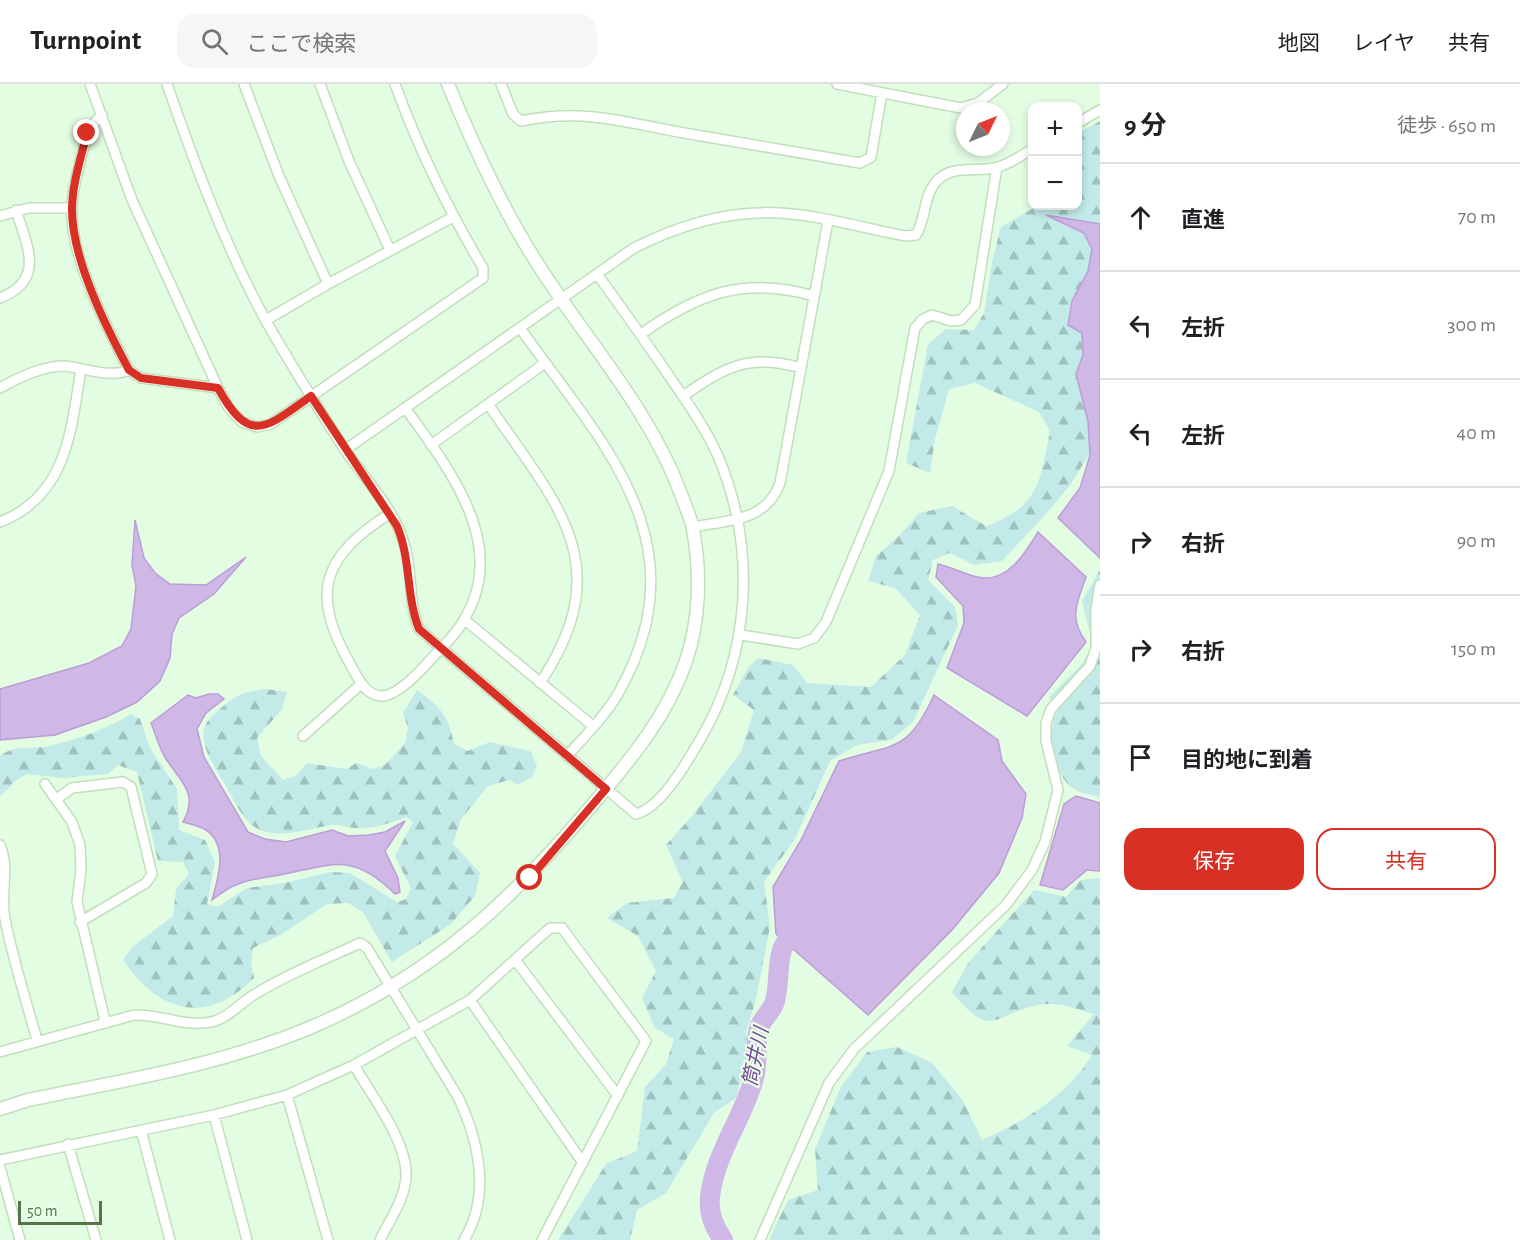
<!DOCTYPE html>
<html lang="ja">
<head>
<meta charset="utf-8">
<style>
  :root { --surface:#fff; --page:#f6f6f6; --text:#202124; --muted:#757577; --line:#e0e0e0; --accent:#d93025 }
  body { margin:0; font-family:"Alegreya Sans","Noto Sans JP",sans-serif; background:var(--page); color:var(--text) }
  .controls { position:absolute; right:18px; top:18px; display:grid; overflow:hidden; border-radius:12px; box-shadow:0 3px 9px #0003 }
  .controls button { width:54px; height:54px; display:grid; place-items:center; padding:0; border:0; border-bottom:2px solid var(--line); background:var(--surface); color:var(--text); font:30px sans-serif }
  .compass { position:absolute; left:956px; top:18px; width:54px; height:54px; border-radius:50%; background:var(--surface); box-shadow:0 3px 9px #0003; rotate:47deg }
  .scale { position:absolute; left:18px; bottom:15px; width:84px; box-sizing:border-box; padding-left:6px; border:3px solid #557548; border-top:0; font-size:16px; line-height:21px; white-space:nowrap; color:#557548; -webkit-text-stroke:4px #eaffe9; paint-order:stroke }
  .stop { position:absolute; width:18px; height:18px; margin:-14px; border:4px solid #d93025; border-radius:50%; background:#fff }
  .stop.end { background:#d93025; border-color:#fff; box-shadow:0 2px 6px #0008 }
  .list { margin:0; padding:0; list-style:none }
  h2 { display:flex; justify-content:space-between; align-items:center; height:78px; margin:0; padding:0 24px; font-size:26px }
  h2 small { font-size:20px; font-weight:400; color:var(--muted) }
  .list li { display:grid; grid-template-columns:39px 1fr auto; gap:18px; align-items:center; box-sizing:border-box; height:108px; padding:0 24px; border-top:2px solid var(--line) }
  .list b { display:block; font-size:22px; white-space:nowrap }
  .list em { font-size:20px; font-style:normal; color:var(--muted) }
  .actions { display:flex; gap:12px; padding:18px 24px }
  .actions a { flex:1; padding:14px 0; border:2px solid var(--accent); border-radius:18px; text-align:center; font-size:21px; color:var(--accent) }
  .actions .main { background:var(--accent); color:#fff }
  .icon { flex:none; width:33px; height:33px; fill:none; stroke:currentColor; stroke-width:2; stroke-linecap:round; stroke-linejoin:round }
  .map { position:relative; flex:none; width:1100px; height:1156px; overflow:hidden }
  header { display:flex; align-items:center; gap:36px; box-sizing:border-box; height:84px; padding:0 30px; background:var(--surface); border-bottom:2px solid var(--line) }
  header strong { font-size:28px }
  nav { display:flex; gap:33px; margin-inline-start:auto; font-size:21px }
  .search { width:420px; height:54px; background:var(--page); display:flex; align-items:center; gap:15px; box-sizing:border-box; padding:0 21px; border-radius:18px; color:var(--muted); font-size:22px }
  main { display:flex }
  aside { flex:1; background:var(--surface) }
  .map>svg:first-child { display:block }
</style>
</head>
<body>
<header>
<strong>Turnpoint</strong>
<div class="search"><svg class="icon" aria-label="search" viewBox="0 0 24 24"><circle cx="10" cy="10" r="6"/><path d="M15 15l6 6"/></svg>ここで検索</div>
<nav><a>地図</a><a>レイヤ</a><a>共有</a></nav>
</header>
<main>
<div class="map">
<svg width="1100" height="1156" viewBox="0 0 1100 1156">
  <defs>
    <pattern id="forest-firs" width="22" height="20" patternUnits="userSpaceOnUse" patternTransform="scale(1.5)"><rect width="22" height="20" fill="#c1eae8"/><path d="M5 1l3.5 6h-7zM16 11l3.5 6h-7z" fill="#a0c2be"/></pattern>
  </defs>
  <rect width="100%" height="100%" fill="#e3fde3"/>
  <!-- forest -->
  <path fill="url(#forest-firs)" d="M1100,37V241L1092,312L1090,369L1070,401L1047,429L1002,477L975,481L949,469L933,476L928,496L955,523L958,541L913,638L891,656L857,661L830,677L795,755L764,798L770,843L756,915L746,948L748,970L736,1014L714,1029L666,1109L637,1126L630,1156H558L606,1080L637,1067L645,1003L666,980L674,955L655,944L642,914L656,887L638,852L607,834L627,819L674,814L683,798L666,761L692,732L741,668L754,626L733,611L748,584L758,574L793,581L807,599L871,603L905,571L920,531L895,504L868,497L876,472L900,451L919,429L952,422L986,442C1040,422 1040,398 1050,347L1039,328L975,299L949,305L935,355L930,389L906,379L928,260L946,245L974,246L984,229L992,178L1001,143L1037,122H1078V49Z
    M1100,486V713C1089,710 1073,708 1066,698C1050,677 1048,648 1057,625L1049,613L1082,580L1093,561L1082,517Z
    M266,605L287,608L282,625L257,654L261,672L283,696L297,691L307,679L347,685L356,679L373,685L385,681L405,659L408,644L403,629L417,606C441,624 448,630 454,660L468,667L490,658L530,667L537,681L532,693L518,701L509,696L488,702L461,735L453,760L480,789L475,812L451,840L392,878L363,828L348,819L327,820L282,850L253,864L251,879L254,894C207,942 159,929 123,876L132,863L173,832L176,805L189,790L183,778L158,777L137,688L118,681L108,690L64,694L27,690L14,698L0,713V672C15,660 30,666 49,662C79,655 104,646 131,630L140,635L150,664L177,705L179,746L205,756L215,778L207,820L217,823L247,804L284,799L330,788L350,789L397,818L406,815L411,804L395,772L413,738L407,733C390,739 374,745 354,744C347,744 339,740 332,741C310,744 283,755 260,746C244,739 235,718 227,704C218,688 200,664 204,645C206,636 215,630 221,624C235,611 247,607 266,605Z
    M1100,794V1156H769L788,1116L818,1106L815,1065L841,1003L867,968L897,963L932,979L962,1015L982,1056C1025,1037 1067,1012 1092,971L1067,962L1094,930C1077,925 1058,917 1039,921C992,930 993,958 952,908L968,879L1034,806L1066,813L1081,796Z"/>
  <!-- water -->
  <path fill="#cfb7e6" stroke="#bc9dd8" stroke-width="1.5" d="M1046,131L1100,140V474L1058,434L1080,404L1090,371L1088,337L1076,290L1083,271L1082,249L1068,241L1072,217L1088,187L1092,165L1084,149Z
    M135,436L144,474L155,489L170,500L206,501L246,473L214,510L179,534L172,550L170,574L160,597L137,618L106,633L55,651L0,656V605L89,579L122,562L131,545L136,502L132,481Z
    M1038,448L1086,493C1077,519 1068,533 1086,558L1027,632L947,584L964,539L963,522L936,493L938,480C953,483 969,493 983,494C1010,496 1026,467 1038,448Z
    M209,610H218L224,615L206,629L197,645L204,673L248,748L265,755L286,758L332,746L348,752L369,751L385,748L405,737L385,767L398,794L400,808L395,810C352,767 332,781 280,791C250,796 237,796 212,816C218,795 229,761 206,746C200,742 190,740 183,738C199,709 181,698 166,675C159,664 156,651 151,639L188,611L196,614Z
    M934,611L998,656L1002,677L1026,710L1022,734L999,789L952,846L868,931L776,850L773,803L801,756L839,677C894,659 907,670 934,611Z
    M1076,712L1100,719V787L1087,786L1063,806L1040,801L1064,720Z"/>
  <g fill="none" stroke-linecap="round" stroke-linejoin="round">
    <!-- river -->
    <path stroke="#cfb7e6" stroke-width="20" d="M723,1156C714,1143 708,1129 710,1113C715,1069 743,1035 754,994C759,978 754,960 759,944C762,934 772,928 775,917C783,884 770,863 804,841"/>
    <defs>
      <path id="minor" d="M90,0L132,116L218,304L229,324L242,338L257,343L271,340L483,194V184C448,125 418,64 395,0
        M167,0C195,81 225,162 266,237C291,281 318,324 345,366
        M244,0L279,92L328,200
        M320,0L349,77L390,166
        M501,0L513,30L521,37C586,24 622,38 684,49C743,59 802,69 860,79L871,73L882,9
        M837,0L961,24L978,19L1003,0
        M102,31C87,43 86,56 81,74C77,91 72,107 72,124C69,171 107,244 129,286L141,294L218,304
        M1078,39L1100,26
        M0,132L29,124H72
        M597,190C624,227 650,264 676,302C691,324 707,347 718,372C757,465 751,569 700,656C687,678 661,724 636,730L419,545C408,517 413,488 404,459C395,426 365,395 345,366L634,164C679,141 729,126 780,129C819,131 867,145 906,152L916,151C926,136 923,114 935,99C950,80 974,88 995,84C1008,81 1021,72 1032,65
        M0,214C46,196 27,162 16,126
        M266,236L328,200L453,133
        M520,244C603,361 703,457 619,608C606,631 585,652 567,672
        M641,250C699,209 744,192 814,212
        M0,304C17,294 43,282 63,282C84,283 109,295 129,286
        M683,312C725,283 749,269 801,284
        M488,320C556,420 620,479 540,599
        M431,361L545,279
        M389,430C322,473 310,509 350,580C357,592 364,610 380,612C395,614 421,587 430,576C442,563 457,550 465,534C509,459 448,384 406,325
        M0,438C67,412 71,347 81,285
        M693,443C728,436 766,438 780,399L828,137
        M465,536L593,642
        M741,551L798,560L814,554L826,538L889,387L915,244L923,235L932,231L951,237L961,236L975,221L997,83
        M303,652L361,600
        M45,700L72,738L80,761L81,785L77,818L105,937
        M58,714L72,704L123,698L131,703L152,790L146,799L80,838
        M0,761C10,783 0,811 5,835C13,876 26,916 37,956
        M516,877L618,1012
        M470,916L583,1079
        M0,968L134,931C162,930 187,945 215,937C231,932 242,917 257,909C289,889 326,875 360,859L367,864L458,1013C479,1057 491,1112 464,1156
        M354,981C371,1011 408,1058 406,1093C405,1115 389,1137 380,1156
        M287,1011L328,1156
        M214,1031L247,1156
        M141,1046L170,1156
        M68,1060L96,1156
        M0,1076L214,1031L287,1011L354,981L470,916L550,844H562L646,957L542,1156
        M0,1083L20,1156
        M760,1156L829,999L854,965L1006,821L1032,786L1045,758L1058,706L1046,657V639L1051,625L1090,582L1096,564V525L1100,501"/>
      <path id="tertiary" d="M0,1025L28,1016C125,996 223,981 314,942C437,889 514,814 599,713C634,671 668,630 686,577C700,536 701,488 693,445C691,434 685,422 681,410C649,324 585,255 537,179C501,123 473,61 448,0"/>
    </defs>
    <!-- minor casing -->
    <use href="#minor" stroke="#c1dfbb" stroke-width="12"/>
    <!-- tertiary casing -->
    <use href="#tertiary" stroke="#c1dfbb" stroke-width="15"/>
    <!-- minor -->
    <use href="#minor" stroke="#fff" stroke-width="9"/>
    <!-- tertiary -->
    <use href="#tertiary" stroke="#fff" stroke-width="12"/>
  </g>
  <g fill="none" stroke-linecap="round" stroke-linejoin="round">
    <!-- route -->
    <path stroke="#d93025" stroke-width="8" d="M87,49C81,74 72,100 72,126C72,175 106,243 129,286L141,294L218,304C250,362 266,344 311,312L397,442C411,475 406,512 419,545L606,705L530,794"/>
  </g>
  <g text-anchor="middle" dominant-baseline="central" stroke-width="4.5" stroke-linejoin="round" paint-order="stroke">
    <!-- water labels -->
    <g font-size="20" font-style="italic" fill="#764a9e" stroke="#eaffe9">
      <text transform="translate(756 973) rotate(-78)">筒井川</text>
    </g>
  </g>
</svg>
<div class="controls">
<button>+</button>
<button>−</button>
</div>
<svg class="compass" viewBox="-18 -18 36 36"><path d="M0-13l5 13h-10z" fill="#e53935"/><path d="M0 13l5-13h-10z" fill="#757577"/></svg>
<div class="scale">50 m</div>
<div class="stop" style="left:530px;top:794px"></div>
<div class="stop end" style="left:87px;top:49px"></div>
</div>
<aside>
<h2>9 分<small>徒歩 · 650 m</small></h2>
<ul class="list">
<li><svg class="icon" aria-label="ahead" viewBox="0 0 24 24"><path d="M12 20V5M6 11l6-6 6 6"/></svg><div><b>直進</b></div><em>70 m</em></li>
<li><svg class="icon" aria-label="left" viewBox="0 0 24 24"><path d="M17 20v-9H6M10 6l-5 5 5 5"/></svg><div><b>左折</b></div><em>300 m</em></li>
<li><svg class="icon" aria-label="left" viewBox="0 0 24 24"><path d="M17 20v-9H6M10 6l-5 5 5 5"/></svg><div><b>左折</b></div><em>40 m</em></li>
<li><svg class="icon" aria-label="right" viewBox="0 0 24 24"><path d="M7 20v-9h11M14 6l5 5-5 5"/></svg><div><b>右折</b></div><em>90 m</em></li>
<li><svg class="icon" aria-label="right" viewBox="0 0 24 24"><path d="M7 20v-9h11M14 6l5 5-5 5"/></svg><div><b>右折</b></div><em>150 m</em></li>
<li><svg class="icon" aria-label="arrive" viewBox="0 0 24 24"><path d="M6 21V4h12l-3 4 3 4H6"/></svg><div><b>目的地に到着</b></div></li>
</ul>
<div class="actions"><a class="main">保存</a><a>共有</a></div>
</aside>
</main>
</body>
</html>
